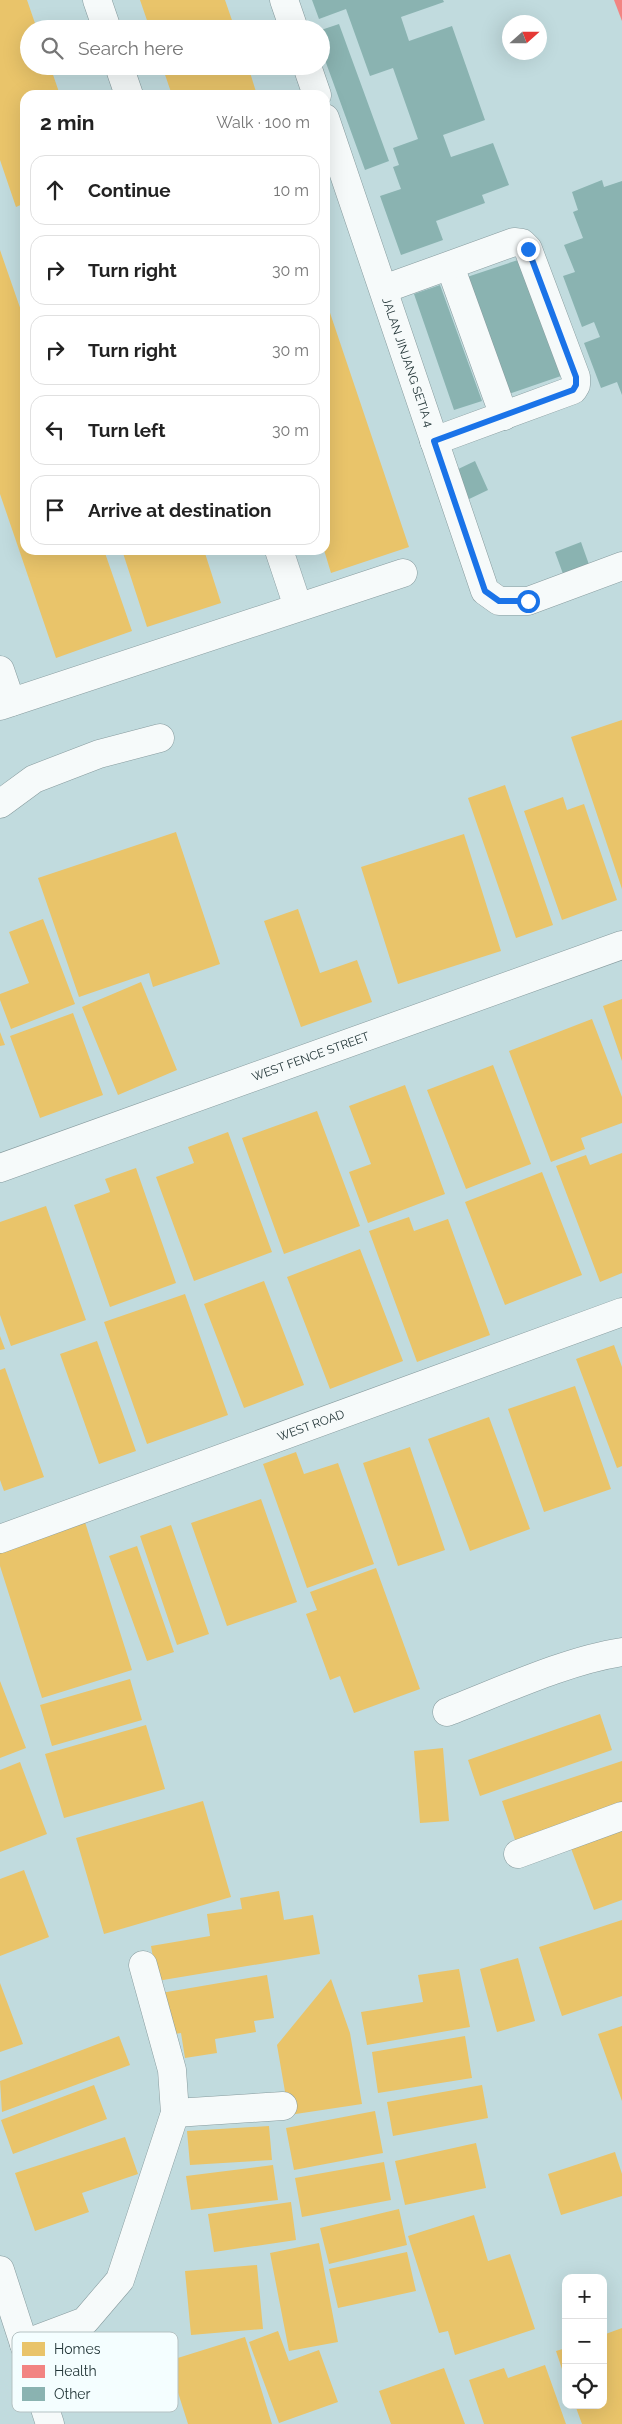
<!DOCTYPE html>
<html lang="en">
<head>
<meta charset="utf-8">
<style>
  :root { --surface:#fff; --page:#f2f2f2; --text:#222; --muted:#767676; --line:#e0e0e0 }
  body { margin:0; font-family:Raleway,sans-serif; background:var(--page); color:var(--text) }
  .controls { position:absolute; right:15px; bottom:15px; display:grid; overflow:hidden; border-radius:10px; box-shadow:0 5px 20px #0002 }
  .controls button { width:45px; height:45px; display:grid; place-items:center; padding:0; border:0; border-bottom:1px solid var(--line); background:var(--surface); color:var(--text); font:25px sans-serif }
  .compass { position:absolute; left:502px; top:15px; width:45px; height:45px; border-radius:50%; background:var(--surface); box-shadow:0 5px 20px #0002; rotate:69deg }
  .stop { position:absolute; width:15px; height:15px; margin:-11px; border:4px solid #1a73e8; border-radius:50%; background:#fff }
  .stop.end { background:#1a73e8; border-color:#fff; box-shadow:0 1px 5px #0008 }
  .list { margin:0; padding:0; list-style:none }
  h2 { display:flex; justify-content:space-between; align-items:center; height:65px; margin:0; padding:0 20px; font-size:21px }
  h2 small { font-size:16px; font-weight:400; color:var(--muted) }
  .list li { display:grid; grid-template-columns:32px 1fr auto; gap:15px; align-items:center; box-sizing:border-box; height:70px; margin:0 10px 10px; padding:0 10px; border:1px solid var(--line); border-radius:15px }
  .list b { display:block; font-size:19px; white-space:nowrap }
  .list em { font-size:16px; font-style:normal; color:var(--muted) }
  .icon { flex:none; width:28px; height:28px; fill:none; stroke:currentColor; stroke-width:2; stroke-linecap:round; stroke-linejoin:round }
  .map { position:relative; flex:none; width:622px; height:2424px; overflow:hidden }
  .search { position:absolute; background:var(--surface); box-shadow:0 5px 20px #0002; left:20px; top:20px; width:310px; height:55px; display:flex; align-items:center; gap:12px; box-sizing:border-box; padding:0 18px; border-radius:28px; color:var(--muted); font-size:19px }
  .panel { position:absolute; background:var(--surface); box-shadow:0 5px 20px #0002; left:20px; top:90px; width:310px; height:465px; border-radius:15px }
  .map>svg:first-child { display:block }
</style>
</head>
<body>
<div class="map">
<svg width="622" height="2424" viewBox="0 0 622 2424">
  <rect width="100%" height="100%" fill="#c1dbde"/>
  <!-- homes -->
  <path fill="#e9c46a" d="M0,0H27L37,29H29V66H50L60,95H25V203L16,207L0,160Z
    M140,0H225L235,29H150Z
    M162,66H248L257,95H172Z
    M25,233V250L20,235Z
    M0,250L25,322V550H104L132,631L56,658L0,494Z
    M325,298L409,547L331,573L324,550Z
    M122,550H204L221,603L147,627Z
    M622,720V889L571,737Z
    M505,785L553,925L516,938L468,798Z
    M563,797L567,810L584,804L617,900L562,920L524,811Z
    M176,832L220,964L153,987L149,973L79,997L38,878Z
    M464,834L501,951L398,984L361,867Z
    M298,909L320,973L357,960L372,1002L301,1027L264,921Z
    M43,919L75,1004L11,1029L0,1000V994L29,983L9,932Z
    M141,982L177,1070L118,1095L82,1007Z
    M622,999V1061L603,1006Z
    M73,1013L103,1095L40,1118L10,1036Z
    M592,1019L622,1097V1123L581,1138L585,1149L551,1162L509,1051Z
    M0,1032L5,1045L0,1046Z
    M493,1065L531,1164L466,1189L427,1090Z
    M405,1085L445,1194L368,1223L349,1172L371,1164L349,1106Z
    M317,1111L360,1226L284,1254L242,1138Z
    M228,1132L272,1252L194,1281L156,1177L194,1163L188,1147Z
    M622,1153V1273L600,1282L556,1166L586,1155L590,1165Z
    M136,1168L176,1283L110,1307L74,1205L110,1192L105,1179Z
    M542,1172L582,1275L505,1305L465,1202Z
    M46,1206L86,1320L11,1346L0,1315V1222Z
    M409,1217L414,1231L448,1219L490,1335L417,1362L369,1231Z
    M360,1249L403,1361L330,1389L287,1277Z
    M264,1281L304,1385L244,1408L204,1304Z
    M185,1294L228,1415L147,1444L104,1322Z
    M0,1336L5,1349L0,1350Z
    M97,1341L136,1451L99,1464L60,1354Z
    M614,1345L622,1367V1466L617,1468L576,1359Z
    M5,1368L44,1477L4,1491L0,1480V1370Z
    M575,1386L611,1489L544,1512L508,1409Z
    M489,1417L530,1529L470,1551L428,1439Z
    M410,1447L445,1550L398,1566L363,1463Z
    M296,1452L304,1474L338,1463L374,1564L307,1588L263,1464Z
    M261,1499L297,1602L227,1626L191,1523Z
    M85,1522L132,1670L42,1698L0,1566V1548Z
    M171,1525L209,1634L177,1645L140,1536Z
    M137,1546L174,1652L147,1661L109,1556Z
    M376,1568L420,1689L354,1713L340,1676L330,1680L306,1614L317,1610L310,1592Z
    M130,1679L142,1720L52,1746L40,1705Z
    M0,1681L26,1748L0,1758Z
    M600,1714L612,1750L480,1796L468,1760Z
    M146,1725L165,1789L64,1818L45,1754Z
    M443,1748L449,1821L420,1823L414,1751Z
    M622,1761V1807L516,1843L502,1801Z
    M20,1762L47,1834L0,1852V1770Z
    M203,1801L231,1897L104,1934L76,1838Z
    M622,1823V1900L594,1910L569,1843Z
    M24,1870L49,1937L0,1956V1879Z
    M279,1891L284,1920L313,1915L320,1954L157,1981L151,1946L210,1936L207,1914L242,1909L240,1898Z
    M622,1920V1996L562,2016L539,1947Z
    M518,1958L535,2021L497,2032L480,1969Z
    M459,1969L470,2027L367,2045L361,2012L423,2002L418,1975Z
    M267,1975L274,2018L254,2021L256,2032L215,2039L217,2053L185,2058L181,2033L169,2035L161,1993Z
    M331,1979L350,2033L362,2104L289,2115L277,2045Z
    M0,1983L23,2044L0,2052Z
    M622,2026V2101L598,2034Z
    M119,2036L130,2065L2,2112L0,2081Z
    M465,2036L472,2078L378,2093L372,2052Z
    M94,2085L107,2119L13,2154L1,2120Z
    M482,2085L488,2118L393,2136L387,2102Z
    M375,2111L383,2153L294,2170L286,2128Z
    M269,2126L272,2160L190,2165L187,2131Z
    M125,2137L138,2174L82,2193L89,2212L35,2231L15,2173Z
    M476,2143L486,2188L405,2205L395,2161Z
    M615,2152L622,2174V2196L561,2215L548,2174Z
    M384,2162L391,2200L302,2217L295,2178Z
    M273,2165L278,2200L191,2210L186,2176Z
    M291,2202L296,2240L214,2252L208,2214Z
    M399,2209L407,2245L329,2264L320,2228Z
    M474,2215L488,2261L510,2254L535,2329L455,2355L448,2331L439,2333L408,2236Z
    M319,2243L338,2342L289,2351L270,2253Z
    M407,2252L416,2291L338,2308L329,2269Z
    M257,2265L263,2329L191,2335L185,2271Z
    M622,2328V2424H582L575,2405H603V2335Z
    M278,2331L289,2361L319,2350L338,2402L279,2423L249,2342Z
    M245,2337L272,2424H188L168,2361Z
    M566,2348V2378H565L556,2351Z
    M545,2365L566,2424H484L469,2380L504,2368L508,2378Z
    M444,2368L465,2424H391L379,2391Z"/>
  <!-- health -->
  <path fill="#f28482" d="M614,0H622V21Z"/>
  <!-- building -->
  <path fill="#8ab3b1" d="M312,0H443L444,2L401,17L409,41L452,26L485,120L443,135L451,157L493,143L509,185L482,195L485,203L436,221L443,240L401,255L380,196L401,189L393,167L399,165L393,148L418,139L393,68L370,76L346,9L319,19Z
    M339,24L389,161L365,170L321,49V30Z
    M602,180L604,187L622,181V395L617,382L601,388L584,343L600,337L594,322L582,327L563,276L575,272L564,245L583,238L573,212L578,210L572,192Z
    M521,259L561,376L500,397L461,279Z
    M440,285L482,401L454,410L414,294Z
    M475,461L488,490L465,501L452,472Z
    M581,542L592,573L566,582L555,552Z"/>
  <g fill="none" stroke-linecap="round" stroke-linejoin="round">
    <defs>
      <g id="minor">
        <path d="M97,0L107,29"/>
        <path d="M284,0L294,29"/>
        <path d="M119,66L129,95"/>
        <path d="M307,66L317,95"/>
        <path id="s1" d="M325,118L485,591L499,601H528L622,566"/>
        <path d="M450,266L504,416"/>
        <path d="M384,289L514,242L522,243L528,249L576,377V385L573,390L434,441"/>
        <path d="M279,550L298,607"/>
        <path d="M0,670L11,702"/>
        <path d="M0,706L403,573"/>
        <path d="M0,804L34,779L99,754L160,738"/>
        <path id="s2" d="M0,1168L622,945"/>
        <path id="s3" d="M0,1539L622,1312"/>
        <path d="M447,1712C499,1692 567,1660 622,1652"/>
        <path d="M518,1854L622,1816"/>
        <path d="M175,2113L283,2106"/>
        <path d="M0,2270L50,2424"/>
        <path d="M24,2344L85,2321L120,2280L175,2113L172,2070L143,1965"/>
      </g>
    </defs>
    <!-- minor casing -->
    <use href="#minor" stroke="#879b9e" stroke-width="29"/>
    <!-- minor -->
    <use href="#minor" stroke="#f6fafa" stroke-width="28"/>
  </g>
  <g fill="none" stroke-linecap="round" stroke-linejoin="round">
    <!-- route -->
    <path stroke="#1a73e8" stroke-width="6" d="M528,249L576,377V385L573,390L434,441L485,591L499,601H528"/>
  </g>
  <g text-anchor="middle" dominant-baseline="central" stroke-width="5" stroke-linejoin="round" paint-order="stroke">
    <!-- street labels -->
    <g font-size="12" fill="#233638" stroke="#f4feff">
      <text stroke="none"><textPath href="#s1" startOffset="258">JALAN JINJANG SETIA 4</textPath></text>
      <text stroke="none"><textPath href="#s2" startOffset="330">WEST FENCE STREET</textPath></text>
      <text stroke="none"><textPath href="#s3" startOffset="331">WEST ROAD</textPath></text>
    </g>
  </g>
  <!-- legend -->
  <rect x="12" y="2332" width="166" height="80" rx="8" fill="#f4feff" stroke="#b5c2c3" stroke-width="1"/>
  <rect x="22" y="2342" width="23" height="14" fill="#e9c46a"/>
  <rect x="22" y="2365" width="23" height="13" fill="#f28482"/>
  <rect x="22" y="2387" width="23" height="14" fill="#8ab3b1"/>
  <g font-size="14" fill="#233638">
    <text x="54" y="2354">Homes</text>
    <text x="54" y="2376">Health</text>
    <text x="54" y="2399">Other</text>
  </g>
</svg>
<div class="controls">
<button>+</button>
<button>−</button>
<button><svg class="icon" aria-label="locate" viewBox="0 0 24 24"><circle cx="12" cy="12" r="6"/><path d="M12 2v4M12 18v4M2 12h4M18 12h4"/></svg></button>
</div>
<svg class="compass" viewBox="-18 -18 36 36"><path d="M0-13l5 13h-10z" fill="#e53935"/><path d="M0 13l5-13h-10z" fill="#767676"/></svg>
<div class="stop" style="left:528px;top:601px"></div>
<div class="stop end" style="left:528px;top:249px"></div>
<div class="search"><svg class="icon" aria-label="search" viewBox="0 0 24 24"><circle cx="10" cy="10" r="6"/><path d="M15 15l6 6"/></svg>Search here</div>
<section class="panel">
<h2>2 min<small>Walk · 100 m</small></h2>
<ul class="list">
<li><svg class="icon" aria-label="ahead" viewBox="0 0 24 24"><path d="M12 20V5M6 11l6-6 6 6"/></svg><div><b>Continue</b></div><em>10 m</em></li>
<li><svg class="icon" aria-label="right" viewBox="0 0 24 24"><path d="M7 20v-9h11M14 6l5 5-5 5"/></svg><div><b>Turn right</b></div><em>30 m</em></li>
<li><svg class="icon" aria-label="right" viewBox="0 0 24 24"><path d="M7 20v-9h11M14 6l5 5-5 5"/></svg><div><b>Turn right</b></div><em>30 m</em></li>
<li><svg class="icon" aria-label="left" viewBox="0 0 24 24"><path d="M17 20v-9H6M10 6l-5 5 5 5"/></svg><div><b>Turn left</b></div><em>30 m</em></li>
<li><svg class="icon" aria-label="arrive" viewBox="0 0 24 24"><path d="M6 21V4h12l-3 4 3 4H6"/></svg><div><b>Arrive at destination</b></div></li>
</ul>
</section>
</div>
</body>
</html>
